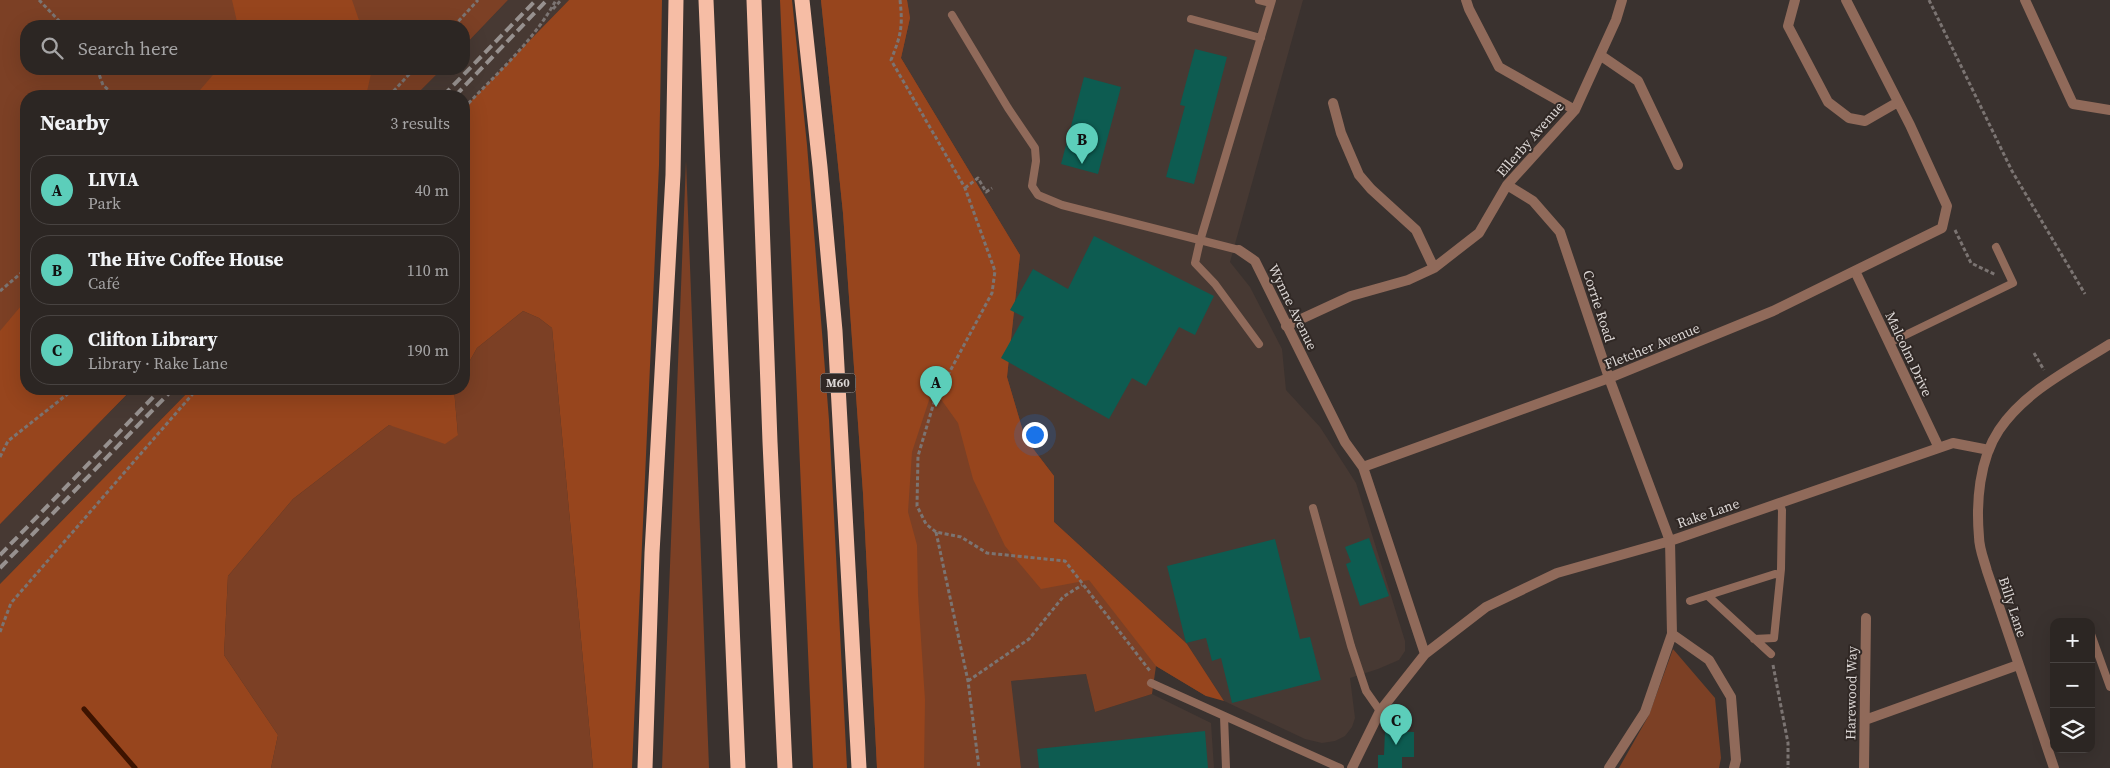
<!DOCTYPE html>
<html lang="en">
<head>
<meta charset="utf-8">
<style>
  :root { --surface:#2c2623; --page:#383230; --text:#f1f3f6; --muted:#a6a5a6; --line:#484341; --accent:#5cceba }
  body { margin:0; font-family:"Source Serif 4",serif; background:var(--page); color:var(--text) }
  .controls { position:absolute; right:15px; bottom:15px; display:grid; overflow:hidden; border-radius:10px; box-shadow:0 5px 20px #0002 }
  .controls button { width:45px; height:45px; display:grid; place-items:center; padding:0; border:0; border-bottom:1px solid var(--line); background:var(--surface); color:var(--text); font:25px sans-serif }
  .you { position:absolute; left:1034px; top:434px; width:18px; height:18px; margin:-12px; border:4px solid #fff; border-radius:50%; background:#1a73e8; box-shadow:0 0 0 8px #1a73e833 }
  .badge { display:grid; place-items:center; width:32px; height:32px; border-radius:50%; background:var(--accent); color:#111; font-size:16px; font-weight:700 }
  .pin { position:absolute; translate:-50% -41px; filter:drop-shadow(0 1px 2px #0008) }
  .pin::after { content:''; position:absolute; top:26px; width:18px; height:15px; background:inherit; clip-path:polygon(0 0,100% 0,50% 100%) }
  .list { margin:0; padding:0; list-style:none }
  h2 { display:flex; justify-content:space-between; align-items:center; height:65px; margin:0; padding:0 20px; font-size:21px }
  h2 small { font-size:16px; font-weight:400; color:var(--muted) }
  .list li { display:grid; grid-template-columns:32px 1fr auto; gap:15px; align-items:center; box-sizing:border-box; height:70px; margin:0 10px 10px; padding:0 10px; border:1px solid var(--line); border-radius:20px }
  .list b { display:block; font-size:19px; white-space:nowrap }
  .list p { margin:0; font-size:16px; white-space:nowrap; color:var(--muted) }
  .list em { font-size:16px; font-style:normal; color:var(--muted) }
  .icon { flex:none; width:28px; height:28px; fill:none; stroke:currentColor; stroke-width:2; stroke-linecap:round; stroke-linejoin:round }
  .map { position:relative; flex:none; width:2110px; height:768px; overflow:hidden }
  .search { position:absolute; background:var(--surface); box-shadow:0 5px 20px #0002; left:20px; top:20px; width:450px; height:55px; display:flex; align-items:center; gap:12px; box-sizing:border-box; padding:0 18px; border-radius:20px; color:var(--muted); font-size:19px }
  .panel { position:absolute; background:var(--surface); box-shadow:0 5px 20px #0002; left:20px; top:90px; width:450px; height:305px; border-radius:20px }
  .map>svg:first-child { display:block }
</style>
</head>
<body>
<div class="map">
<svg width="2110" height="768" viewBox="0 0 2110 768">
  <rect width="100%" height="100%" fill="#3a322f"/>
  <!-- built -->
  <path fill="#473933" d="M508,0H569L464,108V96H415L442,69H464V46Z
    M907,0H1303L1230,262L1250,287L1282,349L1286,390L1320,427L1356,483L1405,641V651L1399,660L1378,669L1350,678L1355,718L1352,727L1345,736L1335,741L1322,743L1305,739L1224,701L1187,644L1054,522V476L1025,438L1007,377L1020,255L901,58L910,19Z
    M132,389H191L0,584V524Z
    M1086,674L1095,712L1152,694L1211,723L1214,768H1021L1010,681Z"/>
  <!-- green -->
  <path fill="#7c4025" d="M0,0H508L464,46V26H26V69H442L415,96H26V389H132L0,524Z
    M821,0H907L910,18L901,58L1020,255L1007,377L1025,438L1054,476V522L1186,643L1206,696L1156,666L1152,694L1095,712L1086,674L1011,681L1021,768H877L863,493L843,213Z
    M686,161L709,768H662Z
    M523,311L539,318L552,328L593,768H271L278,735L224,655L228,576L293,499L389,425L458,435L454,389H464V371L477,348Z
    M1673,649L1715,698L1721,758L1719,768H1619L1649,715Z"/>
  <!-- forest -->
  <path fill="#97451d" d="M232,0H352L361,26H238Z
    M569,0H662L659,165L632,768H593L552,328L539,318L523,311L477,348L464,371V108Z
    M780,0H792L807,145L829,420L847,768H813Z
    M821,0H907L910,18L901,58L1020,255L1007,377L1025,438L1054,476V522L1187,644L1224,701L1206,696L1156,666L1089,580L1041,589L1005,546L973,479L958,423L933,388L912,452L908,512L917,545L918,594L925,700L924,768H877L863,493L843,213Z
    M218,69H372L366,96H195Z
    M26,300V389H132L0,524V331Z
    M191,389H454L458,435L445,444L389,425L293,499L228,576L224,655L278,735L271,768H0V584Z"/>
  <g fill="none" stroke-linecap="round" stroke-linejoin="round">
    <!-- stream -->
    <path stroke="#3d1300" stroke-width="5" d="M84,709L135,768"/>
  </g>
  <!-- building -->
  <path fill="#0d5c51" d="M1195,49L1227,57L1194,184L1166,177L1185,106L1180,105Z
    M1084,77L1121,87L1098,174L1061,164Z
    M1094,236L1214,296L1195,335L1179,327L1146,386L1132,378L1109,419L1001,358L1024,317L1010,310L1033,269L1068,289Z
    M1369,538L1389,596L1360,606L1346,564L1351,562L1345,547Z
    M1275,539L1300,639L1310,637L1321,680L1232,703L1221,658L1212,661L1206,638L1186,643L1167,566Z
    M1205,731L1208,768H1039L1037,749Z
    M1385,731L1414,732V757H1402V768H1378V755H1384Z"/>
  <g fill="none" stroke-linecap="round" stroke-linejoin="round">
    <!-- path -->
    <path stroke="#7b7472" stroke-width="3" stroke-dasharray="4 2.5" stroke-linecap="butt" d="M39,0L64,26
      M900,0C903,27 901,35 891,60L965,188L995,271L992,293L935,399L918,456L917,506L926,524L936,532L961,537L987,553L1065,561L1150,671
      M1929,0L2012,171L2085,294
      M553,9L561,0
      M454,26L478,0
      M97,69L103,85L115,96
      M389,96L414,69
      M464,108C496,74 534,41 556,0
      M965,188L978,178L986,192L992,188
      M1955,230L1971,263L1996,275
      M0,291L26,269
      M2034,353L2044,370
      M0,457L8,441L74,389
      M936,532L968,681L979,768
      M0,632L11,603L197,389
      M1773,665L1788,743V768
      M968,681L1029,639L1063,597L1082,585"/>
    <!-- service -->
    <path stroke="#906a5a" stroke-width="8" d="M1259,0L1271,3
      M952,15L1008,108L1035,148L1036,161L1032,186L1038,195L1062,205L1239,250
      M1191,19L1261,38
      M1889,343L2013,283L1996,247
      M1259,344L1215,284L1195,263L1200,241L1272,0
      M1313,508L1351,646L1366,691L1380,711
      M1708,596L1771,654
      M1690,601L1775,574L1780,575
      M2091,634L2110,687
      M1754,639L1774,638L1781,569L1782,510L1779,503
      M1151,683L1340,768
      M1224,716L1226,768"/>
    <!-- minor -->
    <path stroke="#906a5a" stroke-width="10" d="M1466,0L1469,9L1499,67L1575,110
      M1795,0L1788,26L1828,102L1849,118L1865,121L1898,102
      M2025,0L2073,104L2110,110
      M1600,55L1638,81L1678,165
      M1333,103L1341,133L1359,175L1371,189L1416,230L1434,268
      M1507,185L1533,201L1560,232L1609,378L1670,541L1672,634L1645,712L1609,768
      M1239,250L1255,261L1345,442L1363,467L1425,654
      M1855,271L1939,448
      M1286,326L1351,296L1408,280L1434,268L1479,233L1507,185L1575,110L1616,20L1622,0
      M1363,467L1609,378L1773,311L1942,228L1947,206L1910,125L1846,0
      M1672,634L1709,660L1731,697L1736,760L1734,768
      M1865,720L2018,665
      M1352,768L1380,711L1425,654L1486,607L1557,573L1670,541L1953,443L1989,450
      M1864,768L1866,618
      M2054,768L1987,571C1984,560 1979,548 1979,537C1976,503 1979,460 1999,430C2025,391 2072,368 2110,344"/>
    <!-- motorway -->
    <path stroke="#f6bda5" stroke-width="15" d="M706,0L738,768
      M754,0L770,442L785,768
      M802,0L820,167L835,331L859,768
      M645,768L652,553L673,175L676,0"/>
    <!-- rail -->
    <path stroke="#97918f" stroke-width="4" stroke-dasharray="10 5" stroke-linecap="butt" d="M443,96L536,0
      M455,96L547,0
      M0,555L161,389
      M0,568L173,389"/>
  </g>
  <g text-anchor="middle" dominant-baseline="central" stroke-width="4" stroke-linejoin="round" paint-order="stroke">
    <!-- shield labels -->
    <rect fill="#302825" stroke="#a8a2a0" stroke-width="1" x="820.5" y="373.5" width="35" height="19" rx="4"/>
    <g font-size="12" font-weight="bold" fill="#dcd7d5">
      <text x="838" y="383">M60</text>
    </g>
    <!-- street labels -->
    <g font-size="14" fill="#dcd7d5" stroke="#302825">
      <text transform="translate(1530 139) rotate(-49)">Ellerby Avenue</text>
      <text transform="translate(1599 306) rotate(72)">Corrie Road</text>
      <text transform="translate(1293 307) rotate(64)">Wynne Avenue</text>
      <text transform="translate(1652 346) rotate(-22)">Fletcher Avenue</text>
      <text transform="translate(1909 354) rotate(65)">Malcolm Drive</text>
      <text transform="translate(1708 513) rotate(-19)">Rake Lane</text>
      <text transform="translate(2013 607) rotate(72)">Billy Lane</text>
      <text transform="translate(1851 693) rotate(-89)">Harewood Way</text>
    </g>
  </g>
</svg>
<div class="controls">
<button>+</button>
<button>−</button>
<button><svg class="icon" aria-label="layers" viewBox="0 0 24 24"><path d="M12 4l9 5-9 5-9-5zM3 14l9 5 9-5"/></svg></button>
</div>
<div class="you"></div>
<div class="pin badge" style="left:936px;top:407px">A</div>
<div class="pin badge" style="left:1082px;top:164px">B</div>
<div class="pin badge" style="left:1396px;top:745px">C</div>
<div class="search"><svg class="icon" aria-label="search" viewBox="0 0 24 24"><circle cx="10" cy="10" r="6"/><path d="M15 15l6 6"/></svg>Search here</div>
<section class="panel">
<h2>Nearby<small>3 results</small></h2>
<ul class="list">
<li><span class="badge">A</span><div><b>LIVIA</b><p>Park</p></div><em>40 m</em></li>
<li><span class="badge">B</span><div><b>The Hive Coffee House</b><p>Café</p></div><em>110 m</em></li>
<li><span class="badge">C</span><div><b>Clifton Library</b><p>Library · Rake Lane</p></div><em>190 m</em></li>
</ul>
</section>
</div>
</body>
</html>
